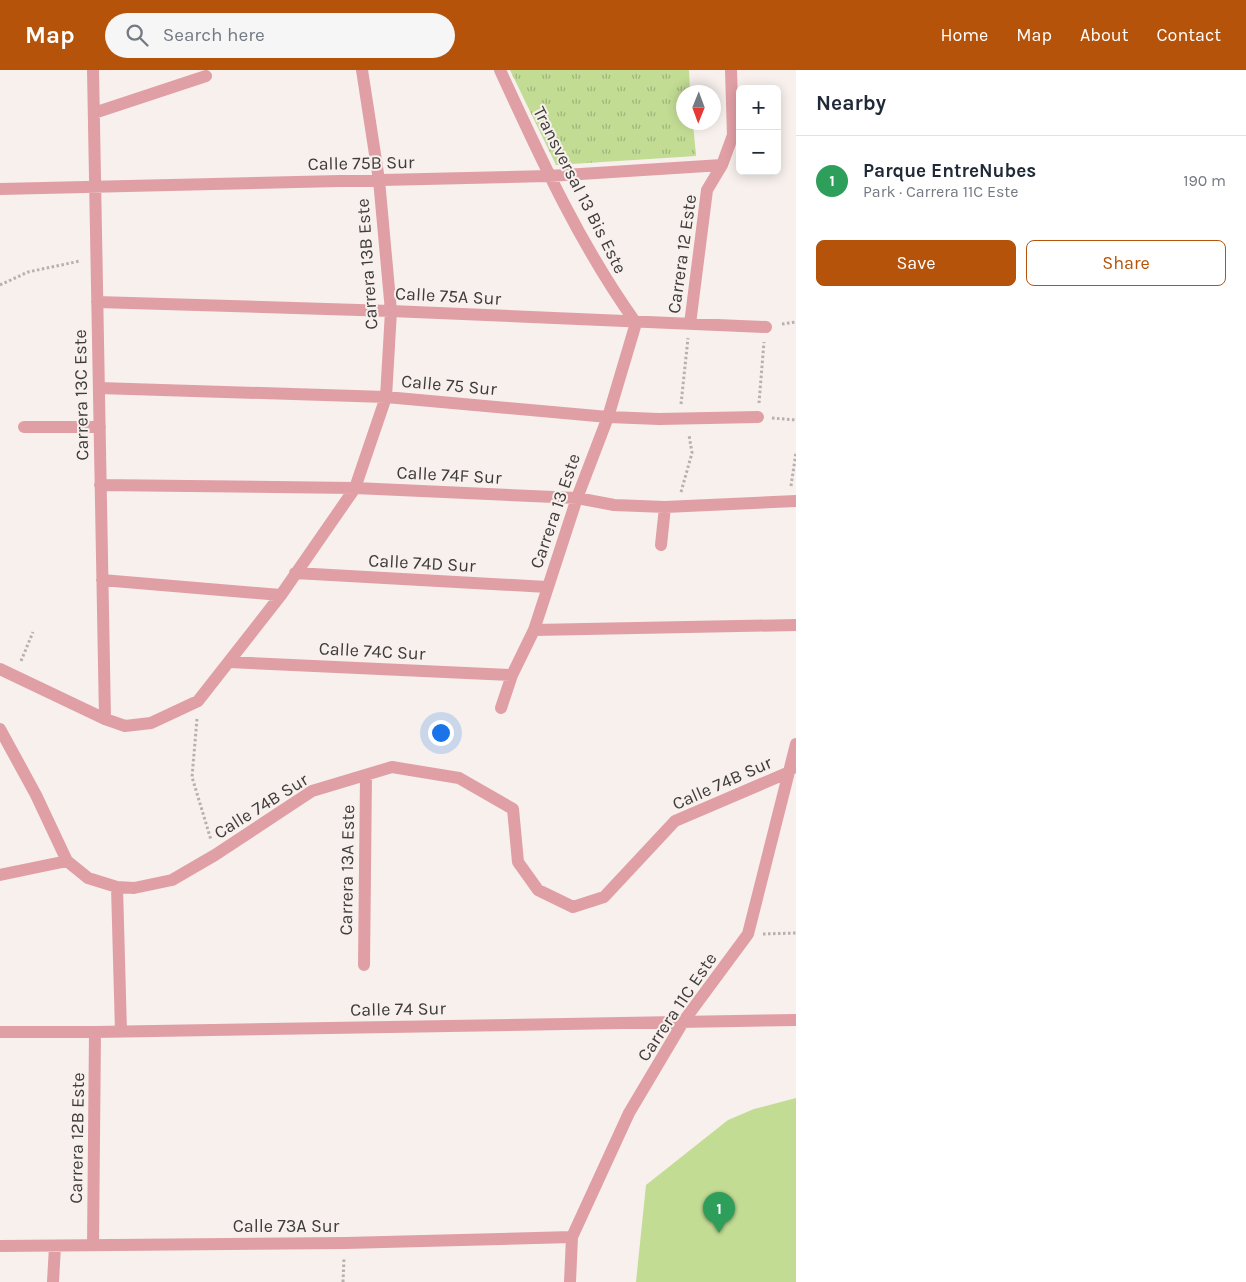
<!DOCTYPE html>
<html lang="en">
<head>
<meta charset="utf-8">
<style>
  :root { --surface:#fff; --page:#f6f6f7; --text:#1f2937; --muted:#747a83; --line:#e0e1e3; --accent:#b45309 }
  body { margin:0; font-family:Karla,sans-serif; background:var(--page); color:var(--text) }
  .controls { position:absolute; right:15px; top:15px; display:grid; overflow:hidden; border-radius:8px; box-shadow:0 2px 12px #0003 }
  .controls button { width:45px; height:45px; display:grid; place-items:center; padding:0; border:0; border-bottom:1px solid var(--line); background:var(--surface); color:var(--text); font:25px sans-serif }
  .compass { position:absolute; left:676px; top:15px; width:45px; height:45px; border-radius:50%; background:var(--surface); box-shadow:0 2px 12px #0003; rotate:181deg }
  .you { position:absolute; left:440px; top:662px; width:18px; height:18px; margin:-12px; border:4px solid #fff; border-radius:50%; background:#1a73e8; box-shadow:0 0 0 8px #1a73e833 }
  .badge { display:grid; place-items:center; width:32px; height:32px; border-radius:50%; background:var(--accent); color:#fff; font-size:16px; font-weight:700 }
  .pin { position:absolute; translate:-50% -41px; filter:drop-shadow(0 1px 2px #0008) }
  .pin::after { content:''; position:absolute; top:26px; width:18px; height:15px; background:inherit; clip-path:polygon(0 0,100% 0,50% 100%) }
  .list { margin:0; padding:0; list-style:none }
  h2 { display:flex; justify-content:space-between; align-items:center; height:65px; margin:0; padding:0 20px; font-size:21px }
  h2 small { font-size:16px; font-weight:400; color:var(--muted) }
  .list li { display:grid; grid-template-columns:32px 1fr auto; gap:15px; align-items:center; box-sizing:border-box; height:90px; padding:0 20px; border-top:1px solid var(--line) }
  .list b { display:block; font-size:19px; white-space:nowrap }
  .list p { margin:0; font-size:16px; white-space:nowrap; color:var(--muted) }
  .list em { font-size:16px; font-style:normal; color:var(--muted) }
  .actions { display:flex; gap:10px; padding:15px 20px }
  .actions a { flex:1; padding:11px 0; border:1px solid var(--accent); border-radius:8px; text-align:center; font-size:18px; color:var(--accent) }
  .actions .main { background:var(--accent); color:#fff }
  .icon { flex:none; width:28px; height:28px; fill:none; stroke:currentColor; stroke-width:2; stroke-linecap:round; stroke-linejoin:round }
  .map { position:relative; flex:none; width:796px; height:1212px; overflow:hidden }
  header { display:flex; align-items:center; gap:30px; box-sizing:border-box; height:70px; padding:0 25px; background:var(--accent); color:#fff }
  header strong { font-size:24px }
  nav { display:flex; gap:28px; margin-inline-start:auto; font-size:18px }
  .search { width:350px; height:45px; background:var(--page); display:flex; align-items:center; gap:12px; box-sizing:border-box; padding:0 18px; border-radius:28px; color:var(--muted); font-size:19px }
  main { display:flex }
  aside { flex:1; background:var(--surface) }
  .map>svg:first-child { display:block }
</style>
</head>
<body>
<header>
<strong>Map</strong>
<div class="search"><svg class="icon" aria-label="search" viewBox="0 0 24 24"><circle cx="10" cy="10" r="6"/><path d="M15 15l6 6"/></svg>Search here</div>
<nav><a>Home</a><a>Map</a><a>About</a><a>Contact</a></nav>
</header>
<main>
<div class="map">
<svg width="796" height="1212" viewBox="0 0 796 1212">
  <defs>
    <pattern id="grass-tufts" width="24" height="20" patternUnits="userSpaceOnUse" patternTransform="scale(1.25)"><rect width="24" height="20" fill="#c2dc94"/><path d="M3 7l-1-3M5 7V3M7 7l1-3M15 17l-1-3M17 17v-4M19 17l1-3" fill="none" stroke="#9fb47a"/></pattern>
  </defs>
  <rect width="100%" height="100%" fill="#f7f0ed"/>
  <!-- grass -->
  <path fill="url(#grass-tufts)" d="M510,0H689L690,22H684V52L693,53L696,86L556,95Z"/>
  <!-- park -->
  <path fill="#c2dc94" d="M796,1028V1212H636L646,1115L728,1050L754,1039Z"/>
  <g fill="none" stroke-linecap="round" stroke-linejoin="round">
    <!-- path -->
    <path stroke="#b6b0ae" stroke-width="3" stroke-dasharray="2.5 2.5" stroke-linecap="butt" d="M0,215L28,202L80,191
      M782,254L796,252
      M759,333L764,272
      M681,334L688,268
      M772,348L796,350
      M791,416L796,382
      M681,422L692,383L689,365
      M21,591L33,562
      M197,649L192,707L211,770
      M763,864L796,863
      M343,1212L344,1188"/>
    <!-- minor -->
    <path stroke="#e09fa5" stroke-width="12" d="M93,0L105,649
      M500,0C540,87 580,175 636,253L608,347L577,428L534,560L512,605L501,638
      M94,43L206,6
      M0,119L549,106L722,95
      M97,232L391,241L766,257
      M690,254L707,120L722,95L733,65L731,0
      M99,318L386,327L608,347L659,349L758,347
      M24,357H100
      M100,415L355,418L577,428L614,435L665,437L796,431
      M661,475L665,437
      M295,503L547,517
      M102,510L281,525
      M534,560L796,555
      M229,592L512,605
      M0,599L105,649L125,656L151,653L198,631L281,525L355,418L386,327L391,241L379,110L362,0
      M0,659L36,725L67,791L88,808L117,817L134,818L172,810L215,785L312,721L392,697L459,708L513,739L518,792L538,820L573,837L604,827L675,751L787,703L796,695
      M0,805L67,791
      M117,817L121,962
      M364,895L366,705
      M0,962H95L796,950
      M93,1175L95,962
      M0,1176L345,1173L572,1167
      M53,1212L55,1176
      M570,1212L572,1167L629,1043L683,952L748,864L796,674"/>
  </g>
  <g text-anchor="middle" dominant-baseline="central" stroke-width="4" stroke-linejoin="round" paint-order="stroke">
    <!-- street labels -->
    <g font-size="18" fill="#3f3c3b" stroke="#f7f0ed">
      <text transform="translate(361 93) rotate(-1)">Calle 75B Sur</text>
      <text transform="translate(580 120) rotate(63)">Transversal 13 Bis Este</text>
      <text transform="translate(682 184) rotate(-82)">Carrera 12 Este</text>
      <text transform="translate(367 194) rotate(-94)">Carrera 13B Este</text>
      <text transform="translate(448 226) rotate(3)">Calle 75A Sur</text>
      <text transform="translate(449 315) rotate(5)">Calle 75 Sur</text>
      <text transform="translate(81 325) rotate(-91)">Carrera 13C Este</text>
      <text transform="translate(449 405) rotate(3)">Calle 74F Sur</text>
      <text transform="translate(555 441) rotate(-71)">Carrera 13 Este</text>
      <text transform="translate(422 493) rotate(3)">Calle 74D Sur</text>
      <text transform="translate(372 581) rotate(3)">Calle 74C Sur</text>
      <text transform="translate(722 713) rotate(-24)">Calle 74B Sur</text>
      <text transform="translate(261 736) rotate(-32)">Calle 74B Sur</text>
      <text transform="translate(347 800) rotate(-89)">Carrera 13A Este</text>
      <text transform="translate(677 937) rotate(-56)">Carrera 11C Este</text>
      <text transform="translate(398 939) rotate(-1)">Calle 74 Sur</text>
      <text transform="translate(77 1068) rotate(-89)">Carrera 12B Este</text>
      <text x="286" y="1156">Calle 73A Sur</text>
    </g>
  </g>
</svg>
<div class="controls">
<button>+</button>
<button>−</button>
</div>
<svg class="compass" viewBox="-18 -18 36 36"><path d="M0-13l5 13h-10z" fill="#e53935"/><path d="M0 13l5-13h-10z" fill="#747a83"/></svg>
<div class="you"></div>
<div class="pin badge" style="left:719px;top:1163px;background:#2e9e5b">1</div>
</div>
<aside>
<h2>Nearby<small></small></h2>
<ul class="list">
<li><span class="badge" style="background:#2e9e5b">1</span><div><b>Parque EntreNubes</b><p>Park · Carrera 11C Este</p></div><em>190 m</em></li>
</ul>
<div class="actions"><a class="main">Save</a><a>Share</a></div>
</aside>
</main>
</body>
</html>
